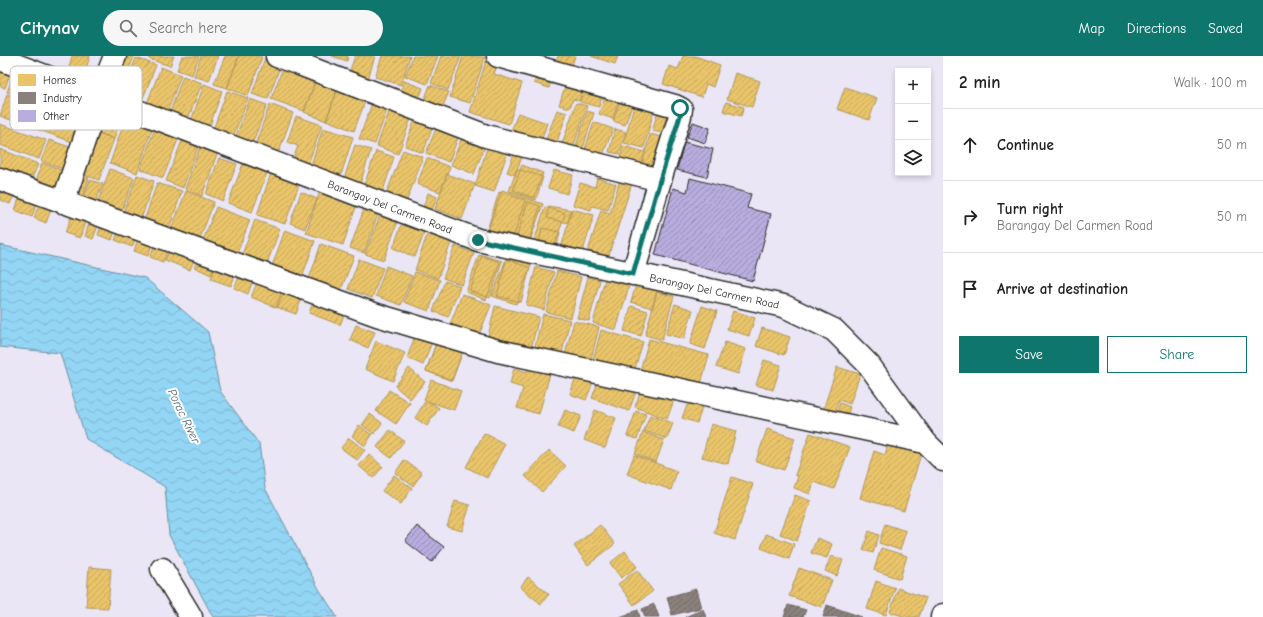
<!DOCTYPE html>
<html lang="en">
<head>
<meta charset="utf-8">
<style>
  :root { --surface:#fff; --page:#f6f6f6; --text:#202124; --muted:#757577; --line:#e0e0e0; --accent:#0f766e }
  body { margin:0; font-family:"Comic Neue",sans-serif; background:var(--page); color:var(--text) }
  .controls { position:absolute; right:12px; top:12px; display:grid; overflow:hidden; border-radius:0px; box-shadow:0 2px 6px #0003 }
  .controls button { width:36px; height:36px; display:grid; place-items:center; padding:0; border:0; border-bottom:1px solid var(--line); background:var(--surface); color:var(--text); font:20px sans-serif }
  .stop { position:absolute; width:12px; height:12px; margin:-9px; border:3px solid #0f766e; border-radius:50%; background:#fff }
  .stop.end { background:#0f766e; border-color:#fff; box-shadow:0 1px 4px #0008 }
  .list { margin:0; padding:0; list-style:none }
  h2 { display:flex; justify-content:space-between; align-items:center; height:52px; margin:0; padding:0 16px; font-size:17px }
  h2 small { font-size:13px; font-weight:400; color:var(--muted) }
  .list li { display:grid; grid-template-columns:26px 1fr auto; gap:12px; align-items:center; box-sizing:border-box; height:72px; padding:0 16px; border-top:1px solid var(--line) }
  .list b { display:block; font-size:15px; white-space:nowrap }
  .list p { margin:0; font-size:13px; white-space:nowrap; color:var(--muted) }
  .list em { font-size:13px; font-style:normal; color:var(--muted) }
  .actions { display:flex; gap:8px; padding:12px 16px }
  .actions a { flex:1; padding:9px 0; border:1px solid var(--accent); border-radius:0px; text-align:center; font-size:14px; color:var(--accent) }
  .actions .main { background:var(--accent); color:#fff }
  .icon { flex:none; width:22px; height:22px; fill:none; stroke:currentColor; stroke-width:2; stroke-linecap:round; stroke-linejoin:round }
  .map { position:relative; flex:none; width:943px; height:561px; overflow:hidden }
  header { display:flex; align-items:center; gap:24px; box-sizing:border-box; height:56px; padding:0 20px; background:var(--accent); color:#fff }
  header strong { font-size:19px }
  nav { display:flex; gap:22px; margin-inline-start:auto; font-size:14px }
  .search { width:280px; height:36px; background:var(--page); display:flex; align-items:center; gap:10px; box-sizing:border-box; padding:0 14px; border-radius:22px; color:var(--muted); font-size:15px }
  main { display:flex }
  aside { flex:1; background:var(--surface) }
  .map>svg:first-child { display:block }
</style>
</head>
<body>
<header>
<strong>Citynav</strong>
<div class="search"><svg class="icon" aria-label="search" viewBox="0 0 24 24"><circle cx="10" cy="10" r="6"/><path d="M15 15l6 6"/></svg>Search here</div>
<nav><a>Map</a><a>Directions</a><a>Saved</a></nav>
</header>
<main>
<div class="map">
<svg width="943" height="561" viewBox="0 0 943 561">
  <defs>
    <pattern id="water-waves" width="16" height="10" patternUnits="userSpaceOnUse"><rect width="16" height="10" fill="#93d5f4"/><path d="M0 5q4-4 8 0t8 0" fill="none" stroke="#7fb7d1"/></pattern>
    <pattern id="homes-hatch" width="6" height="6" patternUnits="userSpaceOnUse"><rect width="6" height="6" fill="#e9c46a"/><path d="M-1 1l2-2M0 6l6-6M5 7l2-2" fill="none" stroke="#c8a95c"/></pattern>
    <pattern id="industry-hatch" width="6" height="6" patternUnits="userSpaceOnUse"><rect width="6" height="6" fill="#8a817c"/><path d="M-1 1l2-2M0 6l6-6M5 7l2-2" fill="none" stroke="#716a66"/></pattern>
    <pattern id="building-hatch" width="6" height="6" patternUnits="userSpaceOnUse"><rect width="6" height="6" fill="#b8adde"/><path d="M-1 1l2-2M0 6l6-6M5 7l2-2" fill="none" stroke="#968db4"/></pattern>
  </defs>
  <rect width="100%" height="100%" fill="#eae6f5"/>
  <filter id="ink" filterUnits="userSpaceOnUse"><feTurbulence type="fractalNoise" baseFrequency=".025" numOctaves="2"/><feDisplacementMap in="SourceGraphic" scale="8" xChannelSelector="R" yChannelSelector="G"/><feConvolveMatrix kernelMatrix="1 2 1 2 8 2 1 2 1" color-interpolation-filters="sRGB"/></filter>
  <g filter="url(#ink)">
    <!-- water -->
    <path fill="url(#water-waves)" stroke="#6991a4" d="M0,189L145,222L208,276L220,335L259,388L265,432L319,533L337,561H213L169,479L165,431L86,383L60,297L0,291Z"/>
    <!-- homes -->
    <path fill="url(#homes-hatch)" stroke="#b09657" d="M72,0H90L85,16L69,11Z
      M118,0H134L118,42L105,36Z
      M150,0H174L170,10L149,3Z
      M182,0H199L192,19L177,14Z
      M201,0H218L209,25L194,20Z
      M225,0H239L227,32L214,28Z
      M239,0H258L262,1L248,40L227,32Z
      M332,0H348L347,5Z
      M355,0H375L368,23L349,17Z
      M382,0H410L401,29L375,21Z
      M413,0H438L427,28L405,20Z
      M441,0H461L448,34L431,27Z
      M463,0L485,1L470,47L450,41Z
      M558,0H575L571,12L556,7Z
      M591,0H618L615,8Z
      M683,0H695L720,9L713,31L706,28L702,41L663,28L669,10L678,13Z
      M136,2L156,9L140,50L120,42Z
      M265,2L281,8L268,43L252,38Z
      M486,5L497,9L494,18L522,27L509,68L470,56Z
      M0,8L12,13L5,32L0,30Z
      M284,9L317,21L304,55L271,43Z
      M161,11L181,19L168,54L147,47Z
      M15,13L76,35L68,57L7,36Z
      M538,14L553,19L549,32L534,27Z
      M735,17L760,25L752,51L727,43Z
      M183,20L202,27L188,63L170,56Z
      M317,21L339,30L326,65L304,56Z
      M567,24L584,30L579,45L573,43L570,52L559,49Z
      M404,25L423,32L419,43L400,36Z
      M204,28L222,35L209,72L191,65Z
      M430,29L449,36L442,52L424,45Z
      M339,30L367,40L354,75L326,64Z
      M845,31L877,42L869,64L837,53Z
      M227,35L248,42L233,81L213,74Z
      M583,35H603L599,51L580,46Z
      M7,38L86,67L78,88L0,60Z
      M606,38L619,43L613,63L599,58Z
      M375,39L390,45L375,88L359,83Z
      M621,42L633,46L625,69L613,65Z
      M250,43L267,49L253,86L236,80Z
      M726,46L744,51L741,60L723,55Z
      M392,47L414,55L398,98L377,90Z
      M576,47L587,50L573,92L562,88Z
      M270,48L293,57L278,98L255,89Z
      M634,49L654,54L644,92L624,87Z
      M100,52L122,61L114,83L92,74Z
      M557,54L567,57L556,89L545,86Z
      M587,55L594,57L583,92L576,90Z
      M658,55L667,57L662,77L652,75Z
      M518,57L547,67L541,86L511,75Z
      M417,58L435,65L423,97L405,90Z
      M296,60L322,69L307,111L292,106L298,90L287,86Z
      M125,63L152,73L137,117L110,107Z
      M594,66L613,73L603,99L585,93Z
      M0,68L46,84L39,103L0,89Z
      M438,68L460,76L449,106L426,97Z
      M155,72L179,81L163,122L140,113Z
      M323,72L353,81L340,122L310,112Z
      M615,73L626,76L619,98L609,96Z
      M92,74L114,83L99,124L76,116Z
      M464,76L487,85L474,118L451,109Z
      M650,78L665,82L656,116L641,112Z
      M49,84L76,93L69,115L41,105Z
      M182,85L198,91L183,132L166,125Z
      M489,86L509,92L494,136L475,130Z
      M355,89L371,94L358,134L342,129Z
      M623,90L645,96L641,111L619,106Z
      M200,91L217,98L202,140L185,133Z
      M0,93L38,108L30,127L0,114Z
      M403,94L423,101L407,144L387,136Z
      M376,95L394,101L382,138L363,132Z
      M514,98L522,101L515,119L507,116Z
      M219,102L237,108L223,145L206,138Z
      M427,102L450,111L440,136L417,128Z
      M42,107L64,115L56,136L35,128Z
      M243,108L267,117L252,156L228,147Z
      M522,109L543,117L534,142L513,134Z
      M110,113L134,122L121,157L97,148Z
      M517,113L543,121L536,144L509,135Z
      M554,114L573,119L567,138L548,132Z
      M75,117L89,122L82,142L69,134Z
      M271,117L300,126L285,168L257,159Z
      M447,118L475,128L462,163L435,153Z
      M137,119L154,125L141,163L123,157Z
      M621,120L633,124L608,202L588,195L601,154L610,157Z
      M597,122L616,128L608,154L592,150L591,154L573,149L580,127L595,131Z
      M90,124L103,128L95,147L83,143Z
      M157,127L182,135L169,173L144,165Z
      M0,133L15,137L10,148L0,144Z
      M502,134L543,148L529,188L488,174Z
      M186,135L214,146L199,185L171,174Z
      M320,135L357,148L343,189L306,177Z
      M301,136L317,143L305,173L290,167Z
      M499,136L525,144L512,186L486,177Z
      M21,137L38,143L32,161L15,154Z
      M428,137L437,141L431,157L422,154Z
      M41,143L53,148L46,167L34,162Z
      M528,146L540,150L527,192L514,188Z
      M549,150L571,154L568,167L547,162Z
      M216,151L250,164L236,200L202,187Z
      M545,151L565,157L553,195L533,189Z
      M364,153L378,158L364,197L350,192Z
      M572,153L594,159L583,195L562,189Z
      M72,158L86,163L80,182L65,177Z
      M380,159L398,165L384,204L365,198Z
      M91,161L100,164L93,183L85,180Z
      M255,164L280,173L266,210L241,201Z
      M102,166L116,172L112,184L98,179Z
      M402,167L425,175L415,201L393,192Z
      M120,171L138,178L132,191L115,184Z
      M542,172L560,176L557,191L539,188Z
      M285,174L315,185L302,221L272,210Z
      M428,176L452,184L438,222L415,214Z
      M138,183L152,189L148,200L134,195Z
      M155,188L168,193L163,206L150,201Z
      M321,188L354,200L341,234L309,223Z
      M171,189L196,198L190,214L165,204Z
      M455,190L474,197L462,229L443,222Z
      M479,199L500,206L486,244L466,236Z
      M482,199L502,205L490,242L470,235Z
      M507,201L531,208L521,246L497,240Z
      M199,202L215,209L211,219L194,211Z
      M359,203L383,212L372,242L348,233Z
      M506,203L530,212L516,248L492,240Z
      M215,209L236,217L231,230L211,223Z
      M386,210L412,220L401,249L376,240Z
      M536,211L554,216L544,254L526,249Z
      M557,215L581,221L571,262L546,256Z
      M415,216L440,224L429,255L404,246Z
      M240,219L253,224L248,238L234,232Z
      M260,220L286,231L277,252L251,241Z
      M588,221L600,224L589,265L577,262Z
      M605,223L629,230L616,274L593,267Z
      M445,225L460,230L448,261L433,255Z
      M636,229L657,234L652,252L631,246Z
      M282,234L302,241L296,258L276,251Z
      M657,236L674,240L662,284L645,279Z
      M462,238L491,249L479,279L450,268Z
      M315,241L346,254L340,269L309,257Z
      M675,248L693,254L684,283L666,278Z
      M495,250L539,261L530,296L487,285Z
      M631,250L648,255L641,280L624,275Z
      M702,250L717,255L705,293L690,288Z
      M733,255L755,262L749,280L727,273Z
      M543,258L570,264L561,301L534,294Z
      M574,265L599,271L589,312L563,306Z
      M356,269L375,276L368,292L350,284Z
      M762,272L790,281L784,299L756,290Z
      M601,274L643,286L633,319L592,308Z
      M415,280L432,286L423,309L407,302Z
      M438,282L464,292L452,325L426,315Z
      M438,282L464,292L452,324L426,315Z
      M649,283L709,299L699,335L639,318Z
      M376,285L405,297L393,325L365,313Z
      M725,286L746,293L738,318L716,311Z
      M764,304L781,309L773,334L756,329Z
      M530,308L551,314L539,358L517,352L523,332L510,328L514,312L527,316Z
      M837,311L860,318L850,348L839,344L834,361L822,357Z
      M409,312L425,326L410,343L395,330Z
      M576,320L593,326L586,344L570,338Z
      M600,320L637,333L629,355L592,342Z
      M431,324L461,335L454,354L424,344Z
      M641,333L674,344L667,363L635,351Z
      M389,334L410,347L396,368L376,355Z
      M426,344L439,352L427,370L415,362Z
      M688,347L702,352L697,367L682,362Z
      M840,347L850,351L847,361L837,357Z
      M565,354L581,360L574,377L558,371Z
      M595,354L616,362L605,392L584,384Z
      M636,355L646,358L637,383L627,380Z
      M370,358L382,367L374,378L362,369Z
      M650,359L673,367L667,383L644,375Z
      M711,368L736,375L728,408L702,401Z
      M359,369L372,379L365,390L352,380Z
      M767,373L795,382L784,414L756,405Z
      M390,374L404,385L391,402L377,391Z
      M643,376L664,384L656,406L635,398Z
      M484,377L505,388L487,422L466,411Z
      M810,377L850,391L834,433L814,426L810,438L794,432L798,420L795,419Z
      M349,382L365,394L357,404L341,392Z
      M888,388L921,398L904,455L860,442L874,395L885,399Z
      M549,394L566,410L542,436L525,420Z
      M369,398L383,411L373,422L359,410Z
      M634,399L677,415L671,434L627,418Z
      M404,404L422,417L413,430L395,417Z
      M394,419L412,432L401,448L382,435Z
      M732,421L753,428L735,484L714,477Z
      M795,439L811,445L797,485L780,478Z
      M455,445L470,449L462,475L447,471Z
      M885,468L906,475L900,494L879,487Z
      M600,469L615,488L588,509L574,490Z
      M869,475L879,479L873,497L863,494Z
      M766,478L794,488L789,503L761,492Z
      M817,482L832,488L827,502L811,497Z
      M881,492L907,500L900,523L874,514Z
      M625,495L637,511L621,522L610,507Z
      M831,500L843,504L837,520L825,515Z
      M89,511L111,513L108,552L86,551Z
      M799,512L832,524L822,551L789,540Z
      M637,514L653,535L634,549L618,528Z
      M528,521L549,538L541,548L520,531Z
      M876,525L895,532L886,559L867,553Z
      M898,532L926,542L919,561H906L890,556Z"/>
    <!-- industry -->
    <path fill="url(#industry-hatch)" stroke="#6e6764" d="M696,533L701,552L672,559L667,541Z
      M654,548L659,561H645L642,553Z
      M788,549L806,554L803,561H784Z
      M827,549L862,561H823Z
      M703,553L706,561H685Z
      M638,554L640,561H620Z"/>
    <!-- building -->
    <path fill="url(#building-hatch)" stroke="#2b2b2b" d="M693,66L710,72L705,87L687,81Z
      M684,86L713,93L707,121L677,114Z
      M690,122L751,138L747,152L771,158L753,225L655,199L673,132L687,136Z
      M417,470L444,491L432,506L405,485Z"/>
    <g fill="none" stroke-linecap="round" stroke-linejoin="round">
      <defs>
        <g id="minor">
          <path d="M277,0L297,7L486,80L660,124"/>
          <path d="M498,0L675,50L681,53L680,60L660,124L633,218"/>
          <path id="s1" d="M0,3L478,184L784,250L834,274L869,309L925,386L943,404"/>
          <path d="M0,123L377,259L498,295L925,386"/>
          <path d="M63,146L99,41L115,0"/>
          <path d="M162,513L191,561"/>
          <path d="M942,561L943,559"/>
        </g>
      </defs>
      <!-- minor casing -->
      <use href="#minor" stroke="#2b2b2b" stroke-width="25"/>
      <!-- minor -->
      <use href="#minor" stroke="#fff" stroke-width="22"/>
    </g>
  </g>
  <g fill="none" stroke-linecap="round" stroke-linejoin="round" filter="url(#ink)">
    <!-- route -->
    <path stroke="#0f766e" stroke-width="5" d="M478,184L633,218L660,124L680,60L681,55L680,52"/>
  </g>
  <g text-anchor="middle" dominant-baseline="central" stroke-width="4" stroke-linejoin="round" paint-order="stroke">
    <!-- street labels -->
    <g font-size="11" fill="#2b2b2b" stroke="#fff">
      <text stroke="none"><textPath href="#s1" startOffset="417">Barangay Del Carmen Road</textPath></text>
      <text stroke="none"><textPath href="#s1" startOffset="753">Barangay Del Carmen Road</textPath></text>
    </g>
    <!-- water labels -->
    <g font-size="12" font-style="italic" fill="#4a5e67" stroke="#fff">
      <text transform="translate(184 360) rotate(64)">Porac River</text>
    </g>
  </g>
  <!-- legend -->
  <rect x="10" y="10" width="132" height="64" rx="6" fill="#fff" stroke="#bfbfbf" stroke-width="1"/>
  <rect x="18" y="18" width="18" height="12" fill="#e9c46a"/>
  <rect x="18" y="36" width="18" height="12" fill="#8a817c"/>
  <rect x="18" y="54" width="18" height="12" fill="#b8adde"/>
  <g font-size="11" fill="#2b2b2b">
    <text x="43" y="28">Homes</text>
    <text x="43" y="46">Industry</text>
    <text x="43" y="64">Other</text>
  </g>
</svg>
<div class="controls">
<button>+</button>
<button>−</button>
<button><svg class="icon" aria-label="layers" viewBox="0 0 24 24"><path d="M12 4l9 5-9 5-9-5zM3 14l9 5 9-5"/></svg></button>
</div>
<div class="stop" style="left:680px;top:52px"></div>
<div class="stop end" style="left:478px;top:184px"></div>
</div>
<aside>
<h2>2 min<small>Walk · 100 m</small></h2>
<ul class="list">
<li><svg class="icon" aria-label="ahead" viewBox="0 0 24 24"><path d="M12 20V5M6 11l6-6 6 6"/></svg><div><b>Continue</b></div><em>50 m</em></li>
<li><svg class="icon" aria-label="right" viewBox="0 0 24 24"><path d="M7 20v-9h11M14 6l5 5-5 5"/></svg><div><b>Turn right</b><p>Barangay Del Carmen Road</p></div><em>50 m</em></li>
<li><svg class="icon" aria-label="arrive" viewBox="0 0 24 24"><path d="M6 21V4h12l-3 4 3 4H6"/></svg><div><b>Arrive at destination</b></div></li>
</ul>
<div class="actions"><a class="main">Save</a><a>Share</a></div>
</aside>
</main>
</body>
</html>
